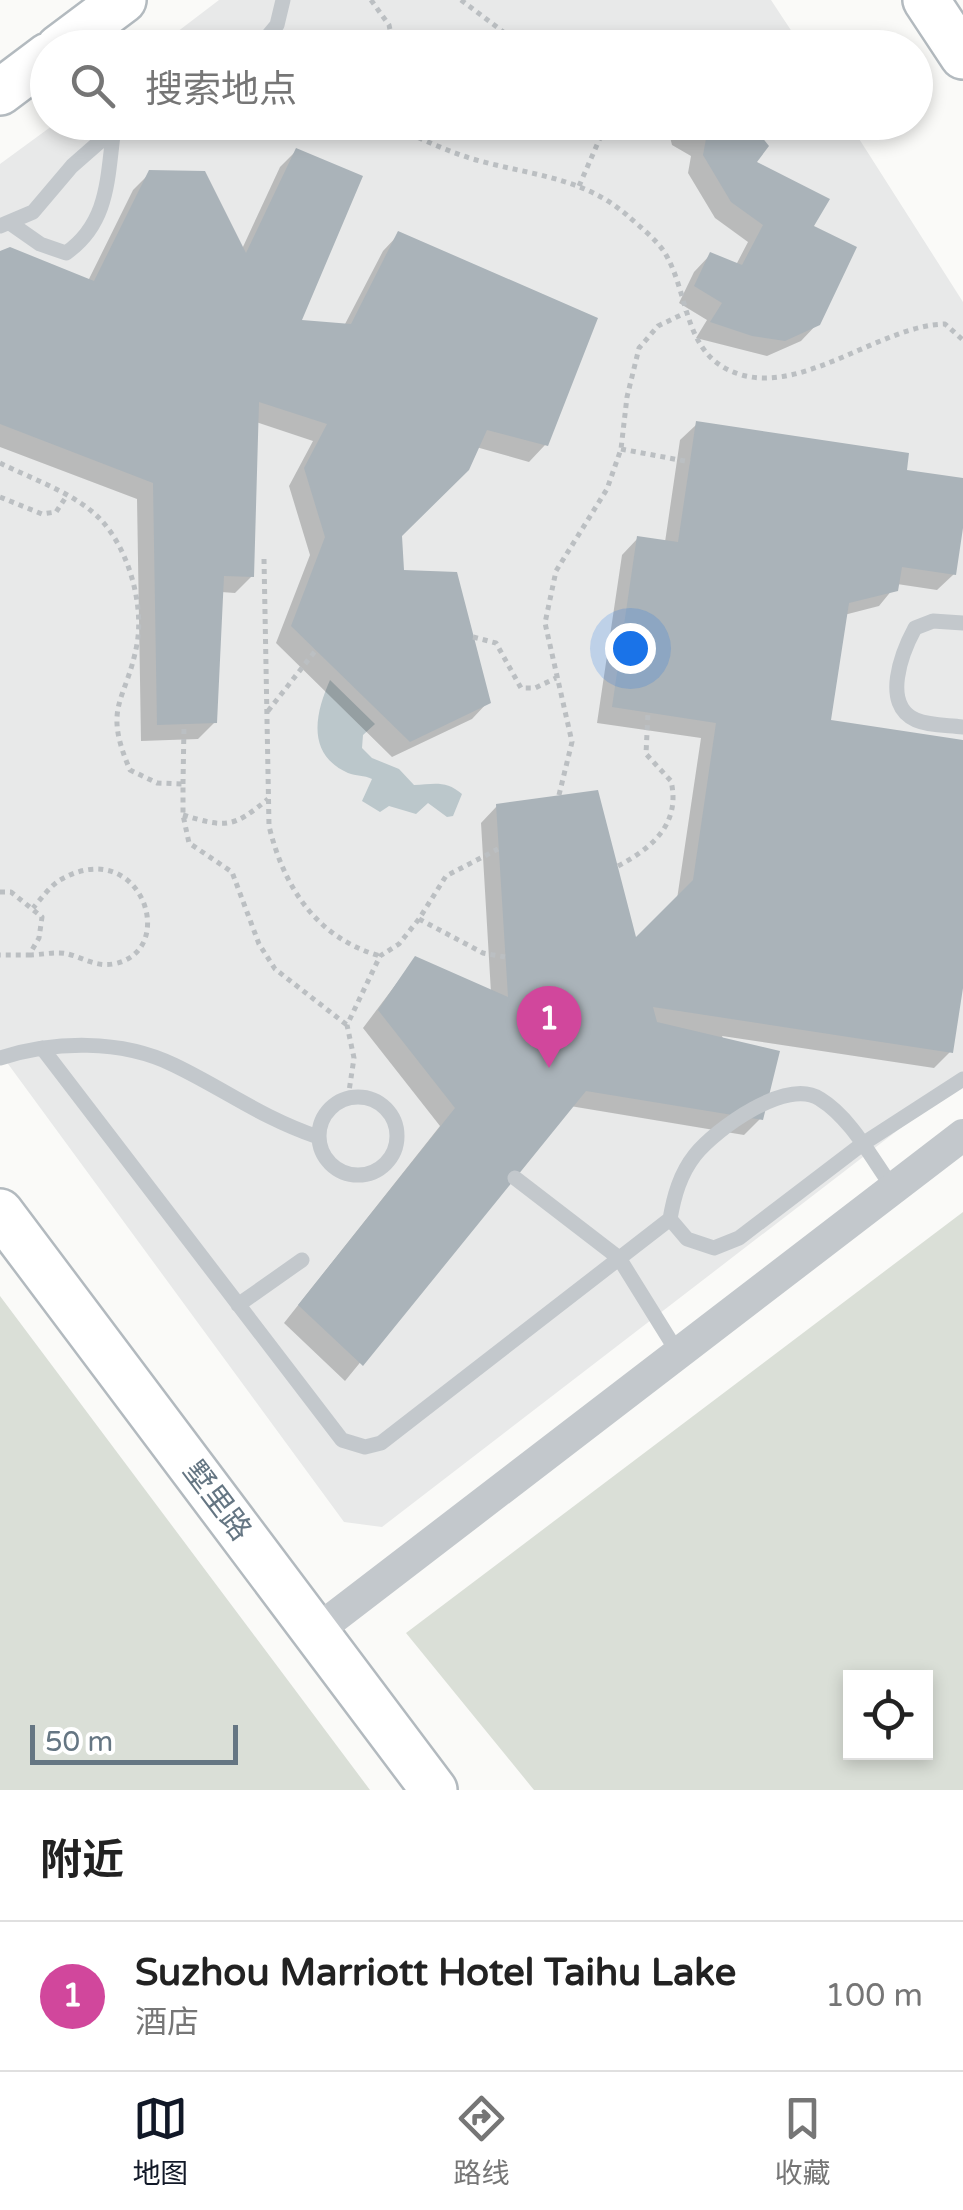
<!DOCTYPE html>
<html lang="zh">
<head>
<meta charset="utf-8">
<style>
  :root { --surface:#fff; --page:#f6f6f6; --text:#222; --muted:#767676; --line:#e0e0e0; --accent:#111827 }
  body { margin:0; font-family:"Varela Round","Noto Sans SC",sans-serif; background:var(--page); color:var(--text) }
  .controls { position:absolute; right:30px; bottom:30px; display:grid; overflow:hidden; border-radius:0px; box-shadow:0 5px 15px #0003 }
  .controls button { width:90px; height:90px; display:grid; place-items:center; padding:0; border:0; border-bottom:2px solid var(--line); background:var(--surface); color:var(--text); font:50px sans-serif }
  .scale { position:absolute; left:30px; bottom:25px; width:208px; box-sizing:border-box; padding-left:10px; border:5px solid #657683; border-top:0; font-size:28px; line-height:35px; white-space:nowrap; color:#657683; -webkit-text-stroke:8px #fff; paint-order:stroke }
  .you { position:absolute; left:630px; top:648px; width:35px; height:35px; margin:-25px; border:8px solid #fff; border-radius:50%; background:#1a73e8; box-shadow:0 0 0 15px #1a73e833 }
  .badge { display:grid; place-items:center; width:65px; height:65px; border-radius:50%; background:var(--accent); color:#fff; font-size:32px; font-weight:700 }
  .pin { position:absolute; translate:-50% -82px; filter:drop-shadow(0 2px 5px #0008) }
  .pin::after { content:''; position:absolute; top:52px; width:35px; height:30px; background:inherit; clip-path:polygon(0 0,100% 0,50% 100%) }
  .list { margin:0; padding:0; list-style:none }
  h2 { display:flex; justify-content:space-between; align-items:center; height:130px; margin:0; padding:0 40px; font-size:42px }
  h2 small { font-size:32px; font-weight:400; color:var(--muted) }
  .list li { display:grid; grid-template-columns:65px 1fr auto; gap:30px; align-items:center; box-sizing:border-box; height:150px; padding:0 40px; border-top:2px solid var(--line) }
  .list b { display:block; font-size:38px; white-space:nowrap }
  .list p { margin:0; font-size:32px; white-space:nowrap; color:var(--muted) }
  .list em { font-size:32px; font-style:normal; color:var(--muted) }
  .icon { flex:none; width:55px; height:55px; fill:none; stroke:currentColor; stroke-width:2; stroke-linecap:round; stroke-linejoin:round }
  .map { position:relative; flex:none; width:963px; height:1790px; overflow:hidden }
  .search { position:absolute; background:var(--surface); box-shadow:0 5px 15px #0003; left:30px; right:30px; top:30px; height:110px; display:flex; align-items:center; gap:25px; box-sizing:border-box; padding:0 35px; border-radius:55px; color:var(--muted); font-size:38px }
  .sheet { height:280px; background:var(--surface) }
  nav { display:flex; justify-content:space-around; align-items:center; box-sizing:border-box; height:140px; border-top:2px solid var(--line); background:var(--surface); font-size:28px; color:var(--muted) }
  nav a { display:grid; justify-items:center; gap:5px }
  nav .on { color:var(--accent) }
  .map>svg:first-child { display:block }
</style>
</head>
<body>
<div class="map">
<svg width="963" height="1790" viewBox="0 0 963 1790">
  <rect width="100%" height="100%" fill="#fafaf8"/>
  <!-- built -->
  <path fill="#e8e9e9" d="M219,0H771L802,47L156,48Z
    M56,123H849L963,302V1080L382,1527L344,1522L0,1053V164Z"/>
  <!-- green -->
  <path fill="#dadfd7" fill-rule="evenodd" d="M963,1212V1790H534L406,1633ZM850,1678H926V1752H850Z
    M0,1296L370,1790H0Z"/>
  <!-- water -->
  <path fill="#bbc7cb" d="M330,680L375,724L363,735L362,748L372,758L399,769L414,785C434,784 446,780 462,794L453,816L447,817L428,803L416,814L389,806L380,812L362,801L372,779C364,775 356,776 348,773C306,754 315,714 330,680Z"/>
  <!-- shadow -->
  <path fill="#0003" d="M642,122H747L753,163L811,227L818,323L801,341L767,356L696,338L707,320L679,303L694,272L710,255L736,265L748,242L715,218L688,173L691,156L672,145L669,133Z
    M296,151L298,323L344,326L383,251L399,234L545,445L529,462L476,447L400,535L402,573L488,702L472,719L392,757L276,643L310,555L289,486L313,441L256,422L252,576L235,593L221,592L215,722L198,739L141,741L137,499L0,447V254L88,281L133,190L150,173L242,249L280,167Z
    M697,424L904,472L963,481L954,574L937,590L897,584L879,606L844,615L828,722L963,743V984L951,1051L934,1068L722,1036L760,1119L744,1135L570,1106L345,1381L284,1323L440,1126L363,1028L415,959L491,993L481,823L497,806L634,942L677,899L701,738L597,723L622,555L638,538L665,542L680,440Z"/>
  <!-- building -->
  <path fill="#aab3b9" d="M686,122H750L769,146L757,162L830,199L814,226L857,247L820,325L785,341L752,336L710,322L722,303L694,286L710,252L742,265L763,225L731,202L703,155L706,139L687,128Z
    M296,148L363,176L302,320L351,324L398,231L598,318L548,446L487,430L469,470L402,536L404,570L457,572L491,703L410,742L291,626L325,537L304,468L327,424L259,402L254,577L224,576L217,723L157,725L153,483L0,424V251L10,247L94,281L149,170L205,171L246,253Z
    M696,421L909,453L907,470L963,478V528L956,575L902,567L898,591L849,603L831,720L963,740V988L953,1053L653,1007L657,1022L780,1051L763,1120L586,1091L363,1366L298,1305L455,1108L378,1010L415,956L508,997L496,804L598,790L636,937L693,880L716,723L612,707L637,536L678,542Z"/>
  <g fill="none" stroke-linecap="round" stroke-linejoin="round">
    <defs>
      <path id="secondary" d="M926,0L963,56
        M59,48L123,0
        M0,92L48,56
        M0,1212L434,1790"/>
    </defs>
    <!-- secondary casing -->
    <use href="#secondary" stroke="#b3babf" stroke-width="50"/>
    <!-- path -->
    <path stroke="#bbbfc2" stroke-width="5" stroke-dasharray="5 5" stroke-linecap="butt" d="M371,0L389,25L394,48
      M461,0L510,37L551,48
      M381,122C415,135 446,152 480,161C532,175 585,178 628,216C639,226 657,240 665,253C691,297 682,358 742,375C805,393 883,325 945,324L963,340
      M579,186L607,122
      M621,449L690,462
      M0,463C32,479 77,494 101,520C129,550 144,605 137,644C126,703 102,705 130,770L157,783L183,784V815L189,843L232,872L259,944L275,969L347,1025
      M0,497L42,514L56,512L66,497
      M264,559L269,826C284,888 317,938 380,956
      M473,637L496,643L521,688H535L556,678
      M268,711L316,650
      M183,784L184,725
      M559,795L572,742L545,623L556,571L607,489L621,449L627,397L639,348L658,326L685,313
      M183,815C226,828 233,828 268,799
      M618,866C652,848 681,824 671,781L646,754L648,712
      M0,892H11L42,917L39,938L29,955H0
      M419,919L483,953L505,957
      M29,955C41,955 57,951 68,954C84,958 96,967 113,964C181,952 141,833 60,880C50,886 41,899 33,908
      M348,1098L354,1058L347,1025L380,956L399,944L419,919L446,876L498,849"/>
    <!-- lane -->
    <path stroke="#c3c8cc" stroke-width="15" d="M258,48L277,25L283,0
      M10,223L40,244L66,253C110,222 107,176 114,128
      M0,226L33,212L72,166L113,130
      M963,623L933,621L915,628C902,652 881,705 916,720C930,726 948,725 963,727
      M42,1048L342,1440L365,1447L381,1443L670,1219
      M0,1058C54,1041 121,1039 174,1065C226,1090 260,1117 318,1137
      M319 1136a39 39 0 1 1 78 0a39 39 0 1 1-78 0Z
      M515,1178L619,1258L678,1353
      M893,1188C872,1159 851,1118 820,1099C787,1077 716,1129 695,1155C680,1174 674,1196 670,1219L687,1239L714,1248L739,1238L861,1145L963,1079
      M238,1305L302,1260"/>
    <!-- street -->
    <path stroke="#c3c8cc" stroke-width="32" d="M315,1632L963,1135"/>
    <!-- secondary -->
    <use href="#secondary" stroke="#fff" stroke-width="45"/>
  </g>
  <g text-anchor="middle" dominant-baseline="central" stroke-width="10" stroke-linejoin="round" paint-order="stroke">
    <!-- street labels -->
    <g font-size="30" fill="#657683" stroke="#fff">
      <text transform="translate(217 1501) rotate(53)">墅里路</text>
    </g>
  </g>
</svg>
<div class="controls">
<button><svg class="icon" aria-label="locate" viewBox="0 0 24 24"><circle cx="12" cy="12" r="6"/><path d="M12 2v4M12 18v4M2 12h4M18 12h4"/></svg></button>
</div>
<div class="scale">50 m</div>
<div class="you"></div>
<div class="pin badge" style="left:549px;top:1068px;background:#d1479c">1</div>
<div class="search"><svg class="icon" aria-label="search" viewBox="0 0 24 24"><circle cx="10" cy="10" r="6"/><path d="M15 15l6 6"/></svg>搜索地点</div>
</div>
<section class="sheet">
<h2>附近<small></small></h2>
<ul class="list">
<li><span class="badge" style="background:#d1479c">1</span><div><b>Suzhou Marriott Hotel Taihu Lake</b><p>酒店</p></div><em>100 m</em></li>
</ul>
</section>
<nav>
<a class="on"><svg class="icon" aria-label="map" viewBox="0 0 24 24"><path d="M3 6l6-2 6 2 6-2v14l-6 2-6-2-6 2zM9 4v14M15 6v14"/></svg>地图</a>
<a><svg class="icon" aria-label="directions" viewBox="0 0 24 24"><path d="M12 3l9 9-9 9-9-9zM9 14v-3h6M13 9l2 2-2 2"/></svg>路线</a>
<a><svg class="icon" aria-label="saved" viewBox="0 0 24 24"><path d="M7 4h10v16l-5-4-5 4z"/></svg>收藏</a>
</nav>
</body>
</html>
